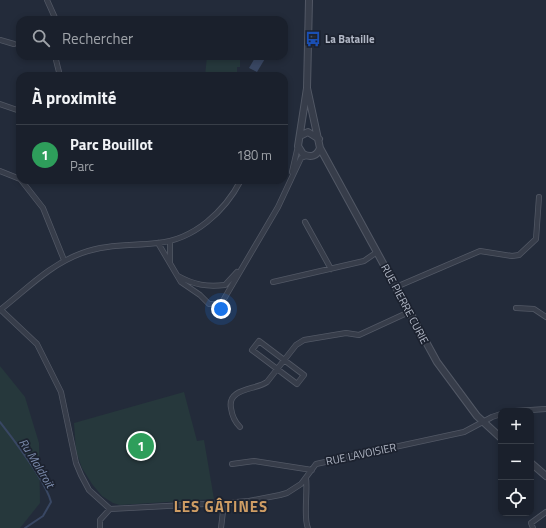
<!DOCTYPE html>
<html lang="fr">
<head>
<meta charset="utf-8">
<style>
  :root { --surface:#1a202c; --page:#232834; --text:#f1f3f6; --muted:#9fa3a9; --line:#383e48; --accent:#8aa9f3 }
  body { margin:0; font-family:"Titillium Web",sans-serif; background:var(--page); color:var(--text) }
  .controls { position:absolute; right:12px; bottom:12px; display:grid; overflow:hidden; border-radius:8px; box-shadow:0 2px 6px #0003 }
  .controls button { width:36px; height:36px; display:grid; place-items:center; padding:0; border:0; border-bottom:1px solid var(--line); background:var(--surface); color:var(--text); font:20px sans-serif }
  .you { position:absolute; left:221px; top:309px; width:14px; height:14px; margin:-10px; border:3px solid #fff; border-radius:50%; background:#1a73e8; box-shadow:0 0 0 6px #1a73e833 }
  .badge { display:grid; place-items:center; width:26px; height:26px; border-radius:50%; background:var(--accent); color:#fff; font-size:13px; font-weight:700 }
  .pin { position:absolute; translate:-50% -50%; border:2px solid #fff; box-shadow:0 1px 4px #0006 }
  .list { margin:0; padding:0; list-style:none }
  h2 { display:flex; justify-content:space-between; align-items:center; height:52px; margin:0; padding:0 16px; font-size:17px }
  h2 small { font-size:13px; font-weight:400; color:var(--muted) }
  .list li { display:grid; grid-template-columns:26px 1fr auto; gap:12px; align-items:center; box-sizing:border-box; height:60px; padding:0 16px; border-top:1px solid var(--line) }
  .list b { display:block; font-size:15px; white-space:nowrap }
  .list p { margin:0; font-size:13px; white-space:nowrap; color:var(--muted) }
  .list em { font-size:13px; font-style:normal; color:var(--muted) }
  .icon { flex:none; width:22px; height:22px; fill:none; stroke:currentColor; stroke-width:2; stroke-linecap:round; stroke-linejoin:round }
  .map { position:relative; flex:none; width:546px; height:528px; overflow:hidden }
  .search { position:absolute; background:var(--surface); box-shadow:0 2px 6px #0003; left:16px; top:16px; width:272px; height:44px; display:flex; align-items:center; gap:10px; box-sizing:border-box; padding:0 14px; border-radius:12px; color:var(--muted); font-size:15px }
  .panel { position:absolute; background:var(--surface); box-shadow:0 2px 6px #0003; left:16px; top:72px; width:272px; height:112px; border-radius:12px }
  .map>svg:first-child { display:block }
</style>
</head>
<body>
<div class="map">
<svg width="546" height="528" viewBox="0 0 546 528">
  <rect width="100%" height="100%" fill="#232b3a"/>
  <!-- green -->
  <path fill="#26383c" d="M207,56H240V67H237V76H205Z
    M0,366L25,397L39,443L40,503L20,528H0Z
    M184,392L197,441L204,440L214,499L120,505L113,503L102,496L92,484L82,468L76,451L74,423Z"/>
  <!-- water -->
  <path fill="#394763" d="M256,56L266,57L257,72L249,68Z"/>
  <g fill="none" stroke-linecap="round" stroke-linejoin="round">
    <!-- stream -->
    <path stroke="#394763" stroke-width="2" d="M0,422C14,440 46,481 51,502L43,516L25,528"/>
    <defs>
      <path id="minor" d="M47,0L56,20
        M0,40L14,44
        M55,56L60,76
        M0,104L20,111
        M0,171L20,179
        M292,172L298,146
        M21,180L43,208L64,260
        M305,222L331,269
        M170,241V263
        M158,243L181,282L200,295L209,304H221L278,207L301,158L306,156
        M178,276C194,285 207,287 225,285L237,272
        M273,282L364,261L377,252
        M396,287L480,251L512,256L519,255L536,239L539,197
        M516,308L534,309L546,317
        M0,310C27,289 49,265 82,253C106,244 132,246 157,243C194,240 225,211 241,180
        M1,310L37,344L61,392L76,463L81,475L89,490L110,509
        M259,341L304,375L297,384L252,350Z
        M515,411L546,409
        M240,427C234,421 232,416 231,408C227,388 256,390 267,382L296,345L304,340L346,333L359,335L409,312
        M232,464L254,461L312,470
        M306,478C308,491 303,518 308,528
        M100,528V520L110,509L224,503L249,501L280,495L287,493L301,484L316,464L464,432L492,417L501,414
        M221,528L224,503
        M533,528L531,523L546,512"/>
      <path id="tertiary" d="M309,0L307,88L298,146L303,154C311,158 317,156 320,148
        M307,88L320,148L437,362L477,416L501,438
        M300,136L308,132L319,139
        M531,463L546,476"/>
    </defs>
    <!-- minor casing -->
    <use href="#minor" stroke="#525865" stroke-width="6"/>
    <!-- tertiary casing -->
    <use href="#tertiary" stroke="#525865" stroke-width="8"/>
    <!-- minor -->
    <use href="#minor" stroke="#373d4a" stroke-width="4.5"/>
    <!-- tertiary -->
    <use href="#tertiary" stroke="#373d4a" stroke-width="6"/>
  </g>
  <!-- icons -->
  <defs>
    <symbol id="bus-bare" viewBox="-9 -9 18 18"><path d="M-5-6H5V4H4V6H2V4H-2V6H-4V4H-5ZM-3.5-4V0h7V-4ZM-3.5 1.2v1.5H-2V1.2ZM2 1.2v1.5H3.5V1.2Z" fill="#1a4fb4" stroke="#1c222f" stroke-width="2.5" paint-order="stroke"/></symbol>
  </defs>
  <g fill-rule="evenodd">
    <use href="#bus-bare" x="302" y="28" width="22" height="22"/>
  </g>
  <g text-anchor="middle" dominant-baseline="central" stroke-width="3.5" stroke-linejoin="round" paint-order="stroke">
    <!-- poi labels -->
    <g font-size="11" font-weight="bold" fill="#b2b8c6" stroke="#1c222f" text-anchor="start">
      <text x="325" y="39">La Bataille</text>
    </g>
    <!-- street labels -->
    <g font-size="11" fill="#b2b8c6" stroke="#1c222f">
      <text transform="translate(405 304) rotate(62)">RUE PIERRE CURIE</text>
      <text transform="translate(361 454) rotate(-12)">RUE LAVOISIER</text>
    </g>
    <!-- water labels -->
    <g font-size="12" font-style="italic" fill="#7c8cad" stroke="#1c222f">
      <text transform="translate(37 463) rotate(58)">Ru Maldroit</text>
    </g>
    <!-- district labels -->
    <g font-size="15" font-weight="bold" letter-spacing="1" fill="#cf9d64" stroke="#1c222f">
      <text x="221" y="506">LES GÂTINES</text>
    </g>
  </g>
</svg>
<div class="controls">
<button>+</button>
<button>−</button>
<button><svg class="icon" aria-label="locate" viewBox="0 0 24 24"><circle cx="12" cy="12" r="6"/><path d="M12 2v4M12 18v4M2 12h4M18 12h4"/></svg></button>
</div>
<div class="you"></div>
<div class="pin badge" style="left:141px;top:446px;background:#2e9e5b">1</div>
<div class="search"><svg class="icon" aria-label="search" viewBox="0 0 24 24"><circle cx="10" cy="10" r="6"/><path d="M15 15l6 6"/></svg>Rechercher</div>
<section class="panel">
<h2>À proximité<small></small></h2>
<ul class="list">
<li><span class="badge" style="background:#2e9e5b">1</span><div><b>Parc Bouillot</b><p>Parc</p></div><em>180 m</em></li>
</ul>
</section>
</div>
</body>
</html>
